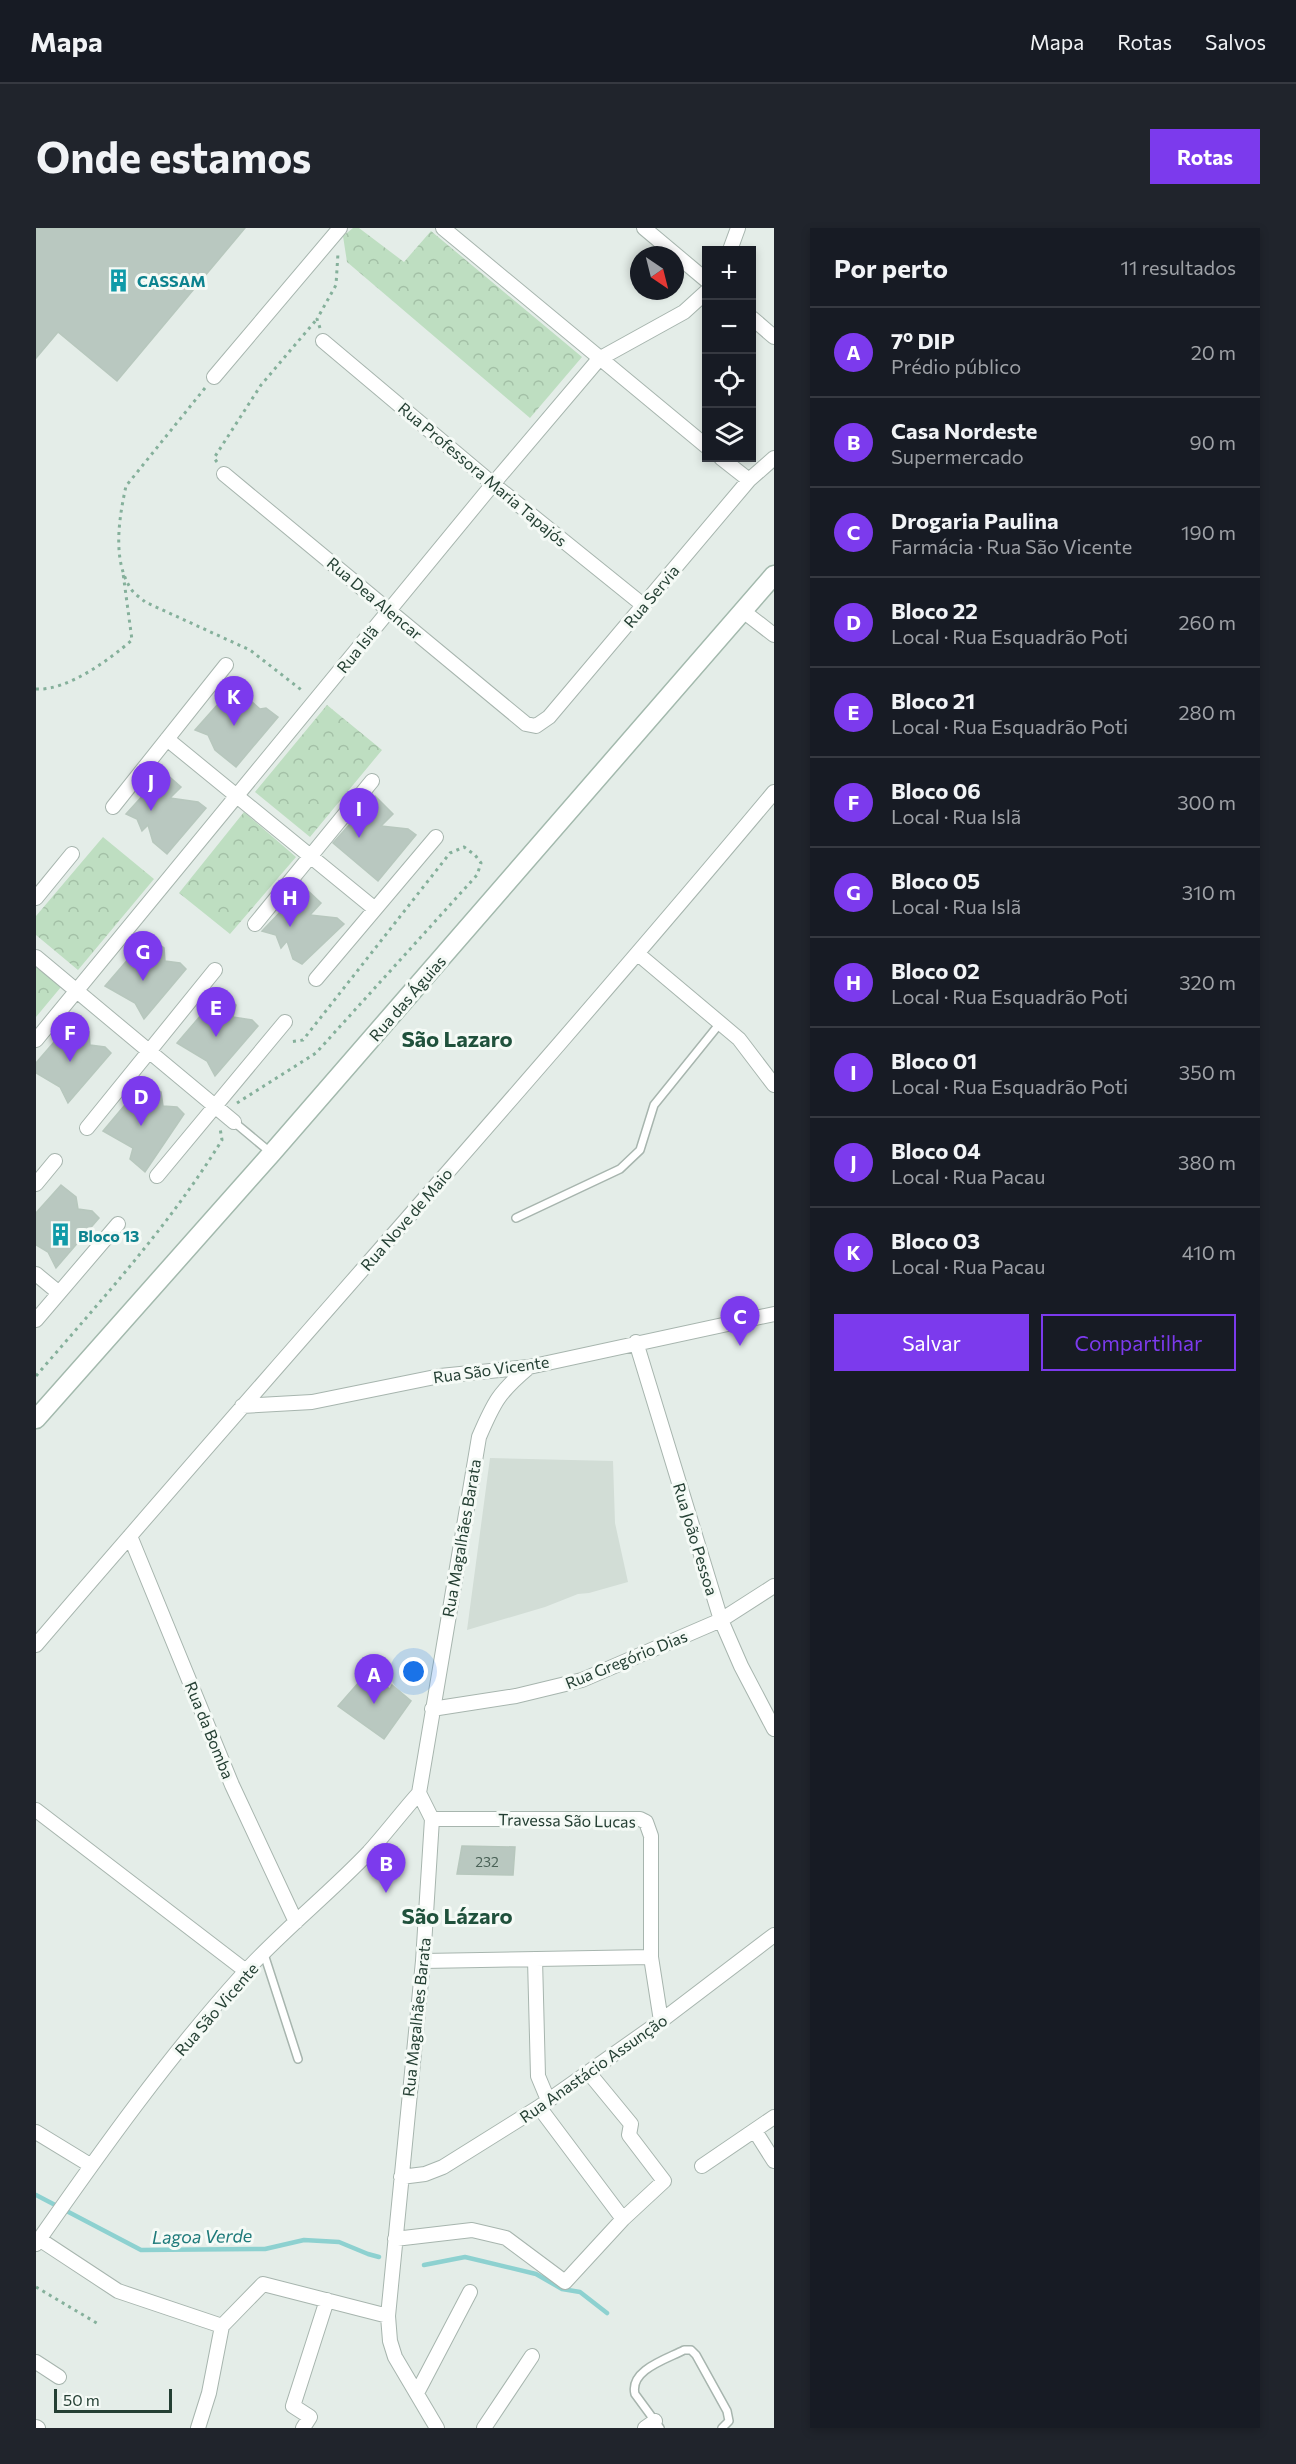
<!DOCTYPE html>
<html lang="pt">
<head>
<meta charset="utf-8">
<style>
  :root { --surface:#171b24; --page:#20242c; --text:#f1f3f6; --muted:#9ea1a6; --line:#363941; --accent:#7c3aed }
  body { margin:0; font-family:Commissioner,sans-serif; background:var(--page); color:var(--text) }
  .controls { position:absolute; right:18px; top:18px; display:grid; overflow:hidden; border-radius:0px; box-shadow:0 3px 9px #0003 }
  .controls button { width:54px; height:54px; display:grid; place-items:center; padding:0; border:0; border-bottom:2px solid var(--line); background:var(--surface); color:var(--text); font:30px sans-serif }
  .compass { position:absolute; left:594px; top:18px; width:54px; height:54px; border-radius:50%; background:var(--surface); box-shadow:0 3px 9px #0003; rotate:145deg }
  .scale { position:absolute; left:18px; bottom:15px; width:118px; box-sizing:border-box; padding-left:6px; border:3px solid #243f33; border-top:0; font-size:16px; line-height:21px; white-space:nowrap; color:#243f33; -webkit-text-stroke:4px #f5faf6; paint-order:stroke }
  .you { position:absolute; left:378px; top:1444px; width:21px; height:21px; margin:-15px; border:4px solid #fff; border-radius:50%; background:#1a73e8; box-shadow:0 0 0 9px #1a73e833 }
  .badge { display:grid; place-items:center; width:39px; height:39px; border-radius:50%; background:var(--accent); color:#fff; font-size:20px; font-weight:700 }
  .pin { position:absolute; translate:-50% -50px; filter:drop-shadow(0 2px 3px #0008) }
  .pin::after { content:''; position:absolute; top:32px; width:21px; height:18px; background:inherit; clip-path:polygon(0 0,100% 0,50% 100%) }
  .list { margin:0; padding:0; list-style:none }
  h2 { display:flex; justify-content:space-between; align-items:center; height:78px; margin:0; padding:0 24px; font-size:26px }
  h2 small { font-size:20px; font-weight:400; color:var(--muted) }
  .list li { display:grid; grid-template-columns:39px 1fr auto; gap:18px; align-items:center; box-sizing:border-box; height:90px; padding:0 24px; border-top:2px solid var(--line) }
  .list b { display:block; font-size:22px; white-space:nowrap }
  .list p { margin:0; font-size:20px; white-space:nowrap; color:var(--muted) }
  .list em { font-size:20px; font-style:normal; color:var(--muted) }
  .actions { display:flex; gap:12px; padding:18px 24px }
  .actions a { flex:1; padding:14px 0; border:2px solid var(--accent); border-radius:0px; text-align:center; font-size:21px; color:var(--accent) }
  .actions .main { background:var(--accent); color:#fff }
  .icon { flex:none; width:33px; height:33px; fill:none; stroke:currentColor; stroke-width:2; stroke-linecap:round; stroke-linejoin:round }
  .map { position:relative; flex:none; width:738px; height:2200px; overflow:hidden; border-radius:0px }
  header { display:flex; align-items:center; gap:36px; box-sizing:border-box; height:84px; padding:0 30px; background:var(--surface); border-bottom:2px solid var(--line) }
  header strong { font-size:28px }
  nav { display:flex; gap:33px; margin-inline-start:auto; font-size:21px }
  .intro { display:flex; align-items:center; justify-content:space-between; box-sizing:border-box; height:144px; padding:0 36px }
  h1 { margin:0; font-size:42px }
  .button { padding:15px 27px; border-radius:0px; background:var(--accent); color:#fff; font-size:21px; font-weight:700 }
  main { display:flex; gap:36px; padding:0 36px }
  aside { flex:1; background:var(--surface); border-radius:0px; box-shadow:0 3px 9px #0003 }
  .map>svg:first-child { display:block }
</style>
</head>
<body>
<header>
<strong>Mapa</strong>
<nav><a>Mapa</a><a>Rotas</a><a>Salvos</a></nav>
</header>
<div class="intro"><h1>Onde estamos</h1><a class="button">Rotas</a></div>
<main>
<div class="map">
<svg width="738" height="2200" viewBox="0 0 738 2200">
  <defs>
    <pattern id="park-crowns" width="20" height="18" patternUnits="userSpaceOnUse" patternTransform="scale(1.5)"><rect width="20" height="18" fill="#bedec1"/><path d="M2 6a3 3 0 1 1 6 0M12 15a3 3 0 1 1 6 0" fill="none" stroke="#a3c0a6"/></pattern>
  </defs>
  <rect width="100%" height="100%" fill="#e4ede8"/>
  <!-- built -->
  <path fill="#d2ddd6" d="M454,1230L577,1233L579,1295L592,1354L553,1365L542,1366L509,1379L431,1402Z"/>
  <!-- park -->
  <path fill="url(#park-crowns)" d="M317,0H323L368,34L395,3L546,129L494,190L311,34L307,8Z
    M291,477L346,522L274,609L219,564Z
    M208,584L260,629L194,706L143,665Z
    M67,609L118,651L42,742L0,707V688Z
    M0,738L25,759L0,789Z"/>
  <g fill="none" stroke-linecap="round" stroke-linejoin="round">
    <!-- stream -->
    <path stroke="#8dd1d0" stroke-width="4.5" d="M0,1967L105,2022L229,2021L268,2012L303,2014L332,2026L343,2029
      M388,2037L429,2029L500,2046L526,2061L544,2064L571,2085"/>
  </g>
  <!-- building -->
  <path fill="#b9c8c0" stroke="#b7c7bd" stroke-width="1.5" d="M0,0H209L81,153L22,104L0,130Z
    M198,458L224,481L230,480L242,489L200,539L179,522L172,507L159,502Z
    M128,544L145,559L134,570L162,574L170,580L131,626L117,614L112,597L106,603L101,591L90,586Z
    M339,568L357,586L345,598L372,601L380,607L342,653L297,615Z
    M268,659L285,675L274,687L301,690L308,696L266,736L257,731L251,713L245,720L240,707L226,703Z
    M112,708L128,720L129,733L144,735L150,741L108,791L99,775L69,758Z
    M184,765L200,777L197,789L216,792L222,798L179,848L171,833L141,815Z
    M37,792L53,804L54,817L69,819L75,825L32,875L24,859L0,845V835Z
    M109,853L125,864L127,878L141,879L148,886L109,944L94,931L97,920L67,903Z
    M25,957L40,969L42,981L56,983L63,990L20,1040L12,1024L0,1017V985Z
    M331,1445L354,1461L356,1457L375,1473L348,1511L302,1478Z
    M426,1618L479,1619L477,1647L421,1646Z"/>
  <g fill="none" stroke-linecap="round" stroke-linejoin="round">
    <defs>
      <path id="lane" d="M198,894L234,924
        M480,990L584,941L604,922L618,877L685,794
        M228,1726L262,1831
        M624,2200L599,2166C593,2142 631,2131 648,2122H655L660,2127L691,2183L693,2193L686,2200"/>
      <path id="street" d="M407,0L670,218
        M608,0L670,52
        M694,22L702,0
        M716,90L738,109
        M287,113L457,256L607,377
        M178,149L304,0
        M685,230L713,252
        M188,246L490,496L500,498L513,489L713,252L738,230
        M707,383L738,407
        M131,511L339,681
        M77,579L190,437
        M0,670L36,626
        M219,696L336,553
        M602,726L703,811L738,857
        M0,729L198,894
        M280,751L400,609
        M0,812L457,256L563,131L648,84L670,64
        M51,900L179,742
        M121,948L249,794
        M0,956L19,933
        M0,1046L23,1065
        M0,1092L82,996
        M600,1114L685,1392L705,1438L738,1501
        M206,1178L276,1174L404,1148L493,1139L738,1086
        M94,1308L196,1557L260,1694
        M0,1417C244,1132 497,852 738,564
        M396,1481L480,1468L546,1452L685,1392L738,1358
        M0,1582L210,1743
        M396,1591H604L610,1594L615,1608V1729L625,1793
        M499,1731L502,1848L512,1872
        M387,1733L615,1729
        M503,1879L587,1991
        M719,1903L738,1933
        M0,1904L54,1937
        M666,1938L738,1889
        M365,1949L389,1946L407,1939L503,1879L625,1793L738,1707
        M3,2011L82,2063L186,2098L227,2056L352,2088
        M359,2011L436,2002L470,2010L529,2054L587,1991L628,1953L593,1907L595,1896L553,1845
        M0,2016C65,1923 131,1830 208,1745C247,1702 293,1666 333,1624C350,1605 366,1584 383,1565
        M0,2134L23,2149
        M381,2165L434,2064
        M0,2199L2,2200
        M162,2200L173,2165L186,2098
        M267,2200L274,2189L257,2178L291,2072
        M401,2200L359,2129L354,2113L352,2088L387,1733L396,1591L383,1565L443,1209C458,1174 463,1164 493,1139
        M448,2200L496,2128
        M609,2200L619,2193"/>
      <path id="secondary" d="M0,1191L236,925L738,347"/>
    </defs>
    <!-- lane casing -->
    <use href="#lane" stroke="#a7b5ae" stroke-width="10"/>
    <!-- street casing -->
    <use href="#street" stroke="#a7b5ae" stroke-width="16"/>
    <!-- secondary casing -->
    <use href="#secondary" stroke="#a3b9ad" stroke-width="21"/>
    <!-- path -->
    <path stroke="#85b09b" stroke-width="3" stroke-dasharray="3 4.5" stroke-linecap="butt" d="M284,100L281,91L300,57L302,25
      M169,160L90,258C83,290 76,332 95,361C98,366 105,370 109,374L214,422L268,464
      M181,234L178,230L225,157L281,91
      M0,461C31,463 73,432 96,412L87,345
      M201,875L280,825L441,647L445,635L439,627L428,619L414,625L267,812L253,814
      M0,1148C66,1071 133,998 186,912L184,900
      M0,2059L64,2097"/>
    <!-- lane -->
    <use href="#lane" stroke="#fff" stroke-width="7"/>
    <!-- street -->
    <use href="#street" stroke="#fff" stroke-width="14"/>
    <!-- secondary -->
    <use href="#secondary" stroke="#fff" stroke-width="18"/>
  </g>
  <!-- icons -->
  <defs>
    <symbol id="building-bare" viewBox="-9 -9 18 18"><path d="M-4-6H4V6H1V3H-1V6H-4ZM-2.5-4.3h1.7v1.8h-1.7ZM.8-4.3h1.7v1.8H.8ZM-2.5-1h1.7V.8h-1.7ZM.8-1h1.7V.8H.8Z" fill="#0f9aa8" stroke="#f5faf6" stroke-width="2.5" paint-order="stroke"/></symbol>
  </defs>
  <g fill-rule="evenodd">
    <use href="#building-bare" x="66" y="36" width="33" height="33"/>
    <use href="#building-bare" x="8" y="990" width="33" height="33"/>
  </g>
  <g text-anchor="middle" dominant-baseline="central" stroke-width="6" stroke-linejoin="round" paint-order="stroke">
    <!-- number labels -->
    <g font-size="14" fill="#496156">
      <text x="451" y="1633">232</text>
    </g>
    <!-- culture labels -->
    <g font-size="16" font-weight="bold" fill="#0d838f" stroke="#f5faf6" text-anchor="start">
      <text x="101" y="52">CASSAM</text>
      <text x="42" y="1007">Bloco 13</text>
    </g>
    <!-- street labels -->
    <g font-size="16" fill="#243f33" stroke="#f5faf6">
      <text transform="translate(447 246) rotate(40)">Rua Professora Maria Tapajós</text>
      <text transform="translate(615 368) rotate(-50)">Rua Servia</text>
      <text transform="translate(339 370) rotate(40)">Rua Dea Alencar</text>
      <text transform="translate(321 421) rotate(-51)">Rua Islã</text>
      <text transform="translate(371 770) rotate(-49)">Rua das Águias</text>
      <text transform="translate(370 991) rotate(-49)">Rua Nove de Maio</text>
      <text transform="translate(455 1141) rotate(-8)">Rua São Vicente</text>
      <text transform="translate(425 1310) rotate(-80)">Rua Magalhães Barata</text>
      <text transform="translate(660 1311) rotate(73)">Rua João Pessoa</text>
      <text transform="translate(590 1431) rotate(-22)">Rua Gregório Dias</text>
      <text transform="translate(174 1502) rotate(68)">Rua da Bomba</text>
      <text transform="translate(531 1592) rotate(1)">Travessa São Lucas</text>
      <text transform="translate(180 1781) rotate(-49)">Rua São Vicente</text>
      <text transform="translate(380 1789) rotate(-84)">Rua Magalhães Barata</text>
      <text transform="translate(557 1840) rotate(-35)">Rua Anastácio Assunção</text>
    </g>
    <!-- water labels -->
    <g font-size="18" font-style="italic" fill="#1e7a7a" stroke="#f5faf6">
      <text transform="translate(166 2008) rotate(-1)">Lagoa Verde</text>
    </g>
    <!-- district labels -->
    <g font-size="22" font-weight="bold" fill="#20513c" stroke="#f5faf6">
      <text x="421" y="810">São Lazaro</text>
      <text x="421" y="1687">São Lázaro</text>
    </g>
  </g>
</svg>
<div class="controls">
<button>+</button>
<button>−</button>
<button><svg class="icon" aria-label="locate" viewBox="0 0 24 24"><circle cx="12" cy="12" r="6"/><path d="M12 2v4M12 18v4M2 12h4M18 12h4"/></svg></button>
<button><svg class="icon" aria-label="layers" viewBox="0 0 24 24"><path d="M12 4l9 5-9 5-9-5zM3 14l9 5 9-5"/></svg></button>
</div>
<svg class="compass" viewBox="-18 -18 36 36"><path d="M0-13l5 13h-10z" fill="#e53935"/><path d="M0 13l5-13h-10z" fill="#9ea1a6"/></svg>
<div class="scale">50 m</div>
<div class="you"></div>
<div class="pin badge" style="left:338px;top:1476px">A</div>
<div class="pin badge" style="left:350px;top:1665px">B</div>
<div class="pin badge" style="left:704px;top:1118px">C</div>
<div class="pin badge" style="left:105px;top:898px">D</div>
<div class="pin badge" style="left:180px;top:809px">E</div>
<div class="pin badge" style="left:34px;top:834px">F</div>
<div class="pin badge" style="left:107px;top:753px">G</div>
<div class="pin badge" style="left:254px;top:699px">H</div>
<div class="pin badge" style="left:323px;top:610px">I</div>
<div class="pin badge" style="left:115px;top:583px">J</div>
<div class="pin badge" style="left:198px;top:498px">K</div>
</div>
<aside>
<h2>Por perto<small>11 resultados</small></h2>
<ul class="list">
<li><span class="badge">A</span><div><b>7º DIP</b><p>Prédio público</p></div><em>20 m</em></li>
<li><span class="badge">B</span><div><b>Casa Nordeste</b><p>Supermercado</p></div><em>90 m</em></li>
<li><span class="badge">C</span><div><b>Drogaria Paulina</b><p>Farmácia · Rua São Vicente</p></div><em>190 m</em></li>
<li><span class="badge">D</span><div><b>Bloco 22</b><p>Local · Rua Esquadrão Poti</p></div><em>260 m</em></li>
<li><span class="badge">E</span><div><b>Bloco 21</b><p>Local · Rua Esquadrão Poti</p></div><em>280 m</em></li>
<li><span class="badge">F</span><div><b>Bloco 06</b><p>Local · Rua Islã</p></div><em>300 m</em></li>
<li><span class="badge">G</span><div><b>Bloco 05</b><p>Local · Rua Islã</p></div><em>310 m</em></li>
<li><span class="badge">H</span><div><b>Bloco 02</b><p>Local · Rua Esquadrão Poti</p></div><em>320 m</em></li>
<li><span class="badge">I</span><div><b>Bloco 01</b><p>Local · Rua Esquadrão Poti</p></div><em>350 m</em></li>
<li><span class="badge">J</span><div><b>Bloco 04</b><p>Local · Rua Pacau</p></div><em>380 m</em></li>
<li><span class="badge">K</span><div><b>Bloco 03</b><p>Local · Rua Pacau</p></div><em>410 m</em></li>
</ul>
<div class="actions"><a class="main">Salvar</a><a>Compartilhar</a></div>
</aside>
</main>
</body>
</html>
